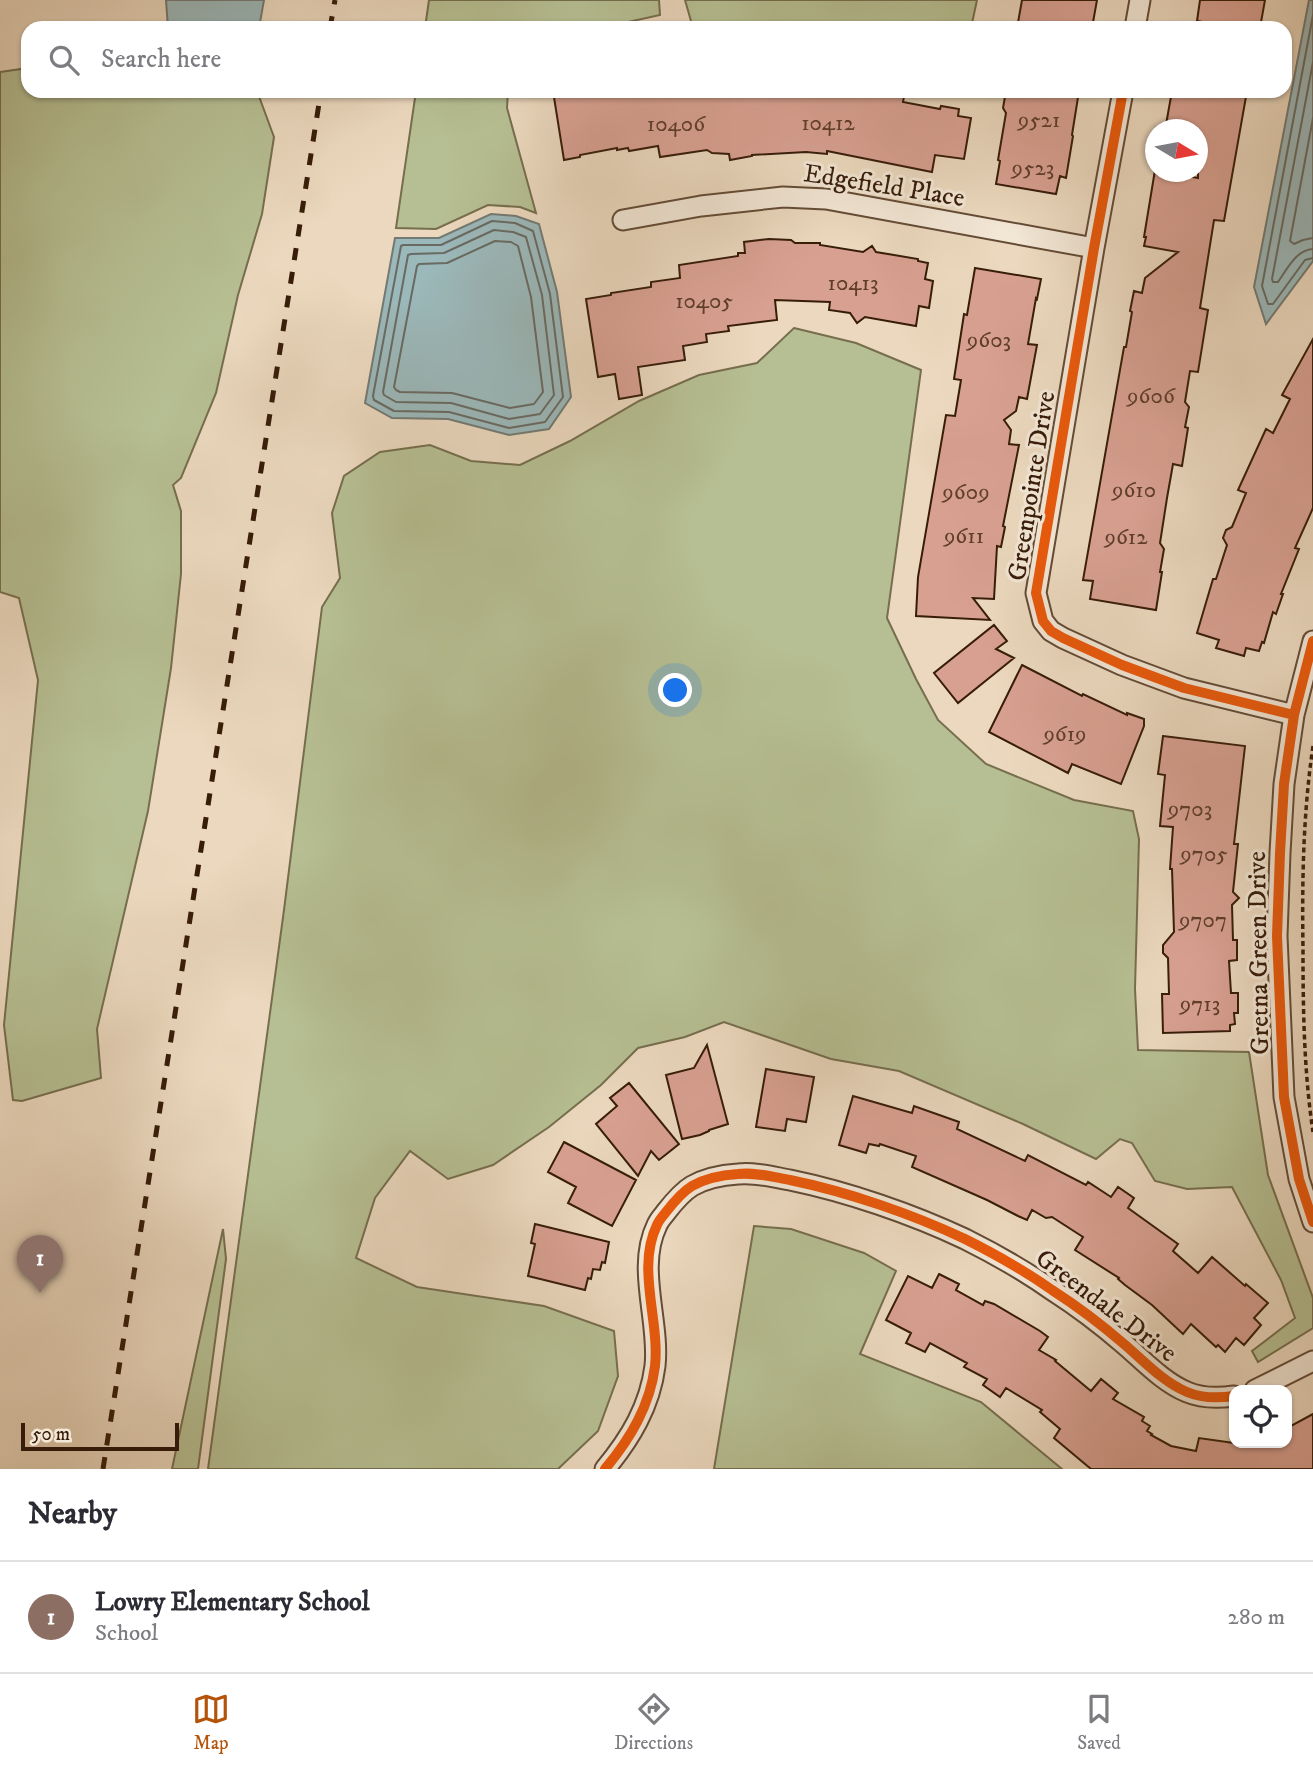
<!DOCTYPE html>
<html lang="en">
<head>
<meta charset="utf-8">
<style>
  :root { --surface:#fff; --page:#f7f7f7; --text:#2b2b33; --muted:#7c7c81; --line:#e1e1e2; --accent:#b45309 }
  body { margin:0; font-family:"IM FELL DW Pica",serif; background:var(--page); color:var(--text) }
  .controls { position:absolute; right:21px; bottom:21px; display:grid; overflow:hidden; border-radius:14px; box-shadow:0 2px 5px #0004 }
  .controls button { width:63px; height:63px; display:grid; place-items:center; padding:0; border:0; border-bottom:2px solid var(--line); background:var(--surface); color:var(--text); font:35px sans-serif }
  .compass { position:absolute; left:1145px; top:119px; width:63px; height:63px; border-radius:50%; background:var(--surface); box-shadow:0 2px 5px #0004; rotate:100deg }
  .scale { position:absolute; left:21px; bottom:18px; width:158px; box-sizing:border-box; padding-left:7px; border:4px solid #371c09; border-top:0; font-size:19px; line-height:24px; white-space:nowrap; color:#371c09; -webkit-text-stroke:5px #f2e6d5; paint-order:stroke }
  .you { position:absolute; left:676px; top:691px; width:24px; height:24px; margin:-18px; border:5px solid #fff; border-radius:50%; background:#1a73e8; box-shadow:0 0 0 10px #1a73e833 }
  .badge { display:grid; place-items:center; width:46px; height:46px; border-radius:50%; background:var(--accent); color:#fff; font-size:23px; font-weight:700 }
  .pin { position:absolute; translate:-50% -58px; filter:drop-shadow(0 2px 4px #0008) }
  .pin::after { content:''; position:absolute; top:37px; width:24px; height:21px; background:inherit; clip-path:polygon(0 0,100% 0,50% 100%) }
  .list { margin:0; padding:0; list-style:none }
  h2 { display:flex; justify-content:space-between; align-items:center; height:91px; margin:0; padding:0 28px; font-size:30px }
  h2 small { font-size:23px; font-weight:400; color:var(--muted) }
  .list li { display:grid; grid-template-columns:46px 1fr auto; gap:21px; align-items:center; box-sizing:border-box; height:112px; padding:0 28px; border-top:2px solid var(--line) }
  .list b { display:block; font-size:26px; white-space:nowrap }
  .list p { margin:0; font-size:23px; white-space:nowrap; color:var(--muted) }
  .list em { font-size:23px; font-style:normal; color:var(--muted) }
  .icon { flex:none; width:38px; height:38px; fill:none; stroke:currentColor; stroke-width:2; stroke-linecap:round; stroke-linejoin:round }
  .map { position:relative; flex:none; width:1313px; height:1469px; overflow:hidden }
  .search { position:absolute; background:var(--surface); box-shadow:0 2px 5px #0004; left:21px; right:21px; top:21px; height:77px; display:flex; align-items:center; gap:18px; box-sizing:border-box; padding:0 24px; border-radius:21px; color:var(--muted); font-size:26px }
  .sheet { height:203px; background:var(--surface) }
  nav { display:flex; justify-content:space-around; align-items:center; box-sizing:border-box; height:98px; border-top:2px solid var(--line); background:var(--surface); font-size:19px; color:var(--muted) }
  nav a { display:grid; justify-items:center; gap:4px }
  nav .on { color:var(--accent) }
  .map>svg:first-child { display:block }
</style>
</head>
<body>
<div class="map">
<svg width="1313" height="1469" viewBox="0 0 1313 1469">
  <rect width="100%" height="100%" fill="#ebd8be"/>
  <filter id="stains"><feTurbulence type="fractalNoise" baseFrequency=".00286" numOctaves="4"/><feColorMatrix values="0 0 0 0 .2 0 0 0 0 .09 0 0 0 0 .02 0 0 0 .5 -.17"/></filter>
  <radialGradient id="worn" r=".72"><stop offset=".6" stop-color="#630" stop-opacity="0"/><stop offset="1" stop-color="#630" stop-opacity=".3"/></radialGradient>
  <!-- green -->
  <path fill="#b6bf93" stroke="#766e4e" stroke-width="2" d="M429,0H659L660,15L601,28H425Z
    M685,0H977L971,28H693Z
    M28,68V91H257L274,137L262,214L238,295L216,393L181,478L173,485L181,511V574L171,668L148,811L97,1029L101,1078L22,1101L13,1100L4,1025L38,680L19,598L0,592V72Z
    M416,91H508L507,108L536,213L520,207L488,205L436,229L396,228Z
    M794,328L856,343L921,370L887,618L916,679L938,720L986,764L1074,800L1133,811L1139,839L1135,989L1138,1050L1249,1052L1268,1175L1313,1298V1328L1258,1362L1252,1351L1295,1318L1281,1280L1232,1187L1187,1189L1155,1181L1132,1143L1120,1139L1096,1159L1023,1124L899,1071L831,1059L724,1022L685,1037L638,1048L601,1085L549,1127L493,1165L448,1179L410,1151L375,1198L356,1258L417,1287L544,1306L614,1331L618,1376L598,1431L558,1469H208L284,910L322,607L340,578L332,513L344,476L380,452L430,445L471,461L520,465L570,441L639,401L699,375L757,363Z
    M754,1226L791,1229L864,1253L896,1271L860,1354L981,1402L1062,1469H714Z
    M223,1229L226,1259L198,1469H172Z"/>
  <!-- water -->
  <path fill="#9bb8ba" stroke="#737a73" stroke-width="2" d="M166,0H264L259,28H168Z
    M1309,0H1313V261L1266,324L1254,287Z
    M491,214L516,216L539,224L557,292L571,397L549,429L509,435L448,419L392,418L365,403L395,238H439Z"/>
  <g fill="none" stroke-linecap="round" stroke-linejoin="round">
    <!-- shore -->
    <path stroke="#696a62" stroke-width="2" d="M1313,15L1262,286L1268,304H1273L1305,260L1313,258
      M1313,62L1272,279L1273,282H1278C1287,269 1296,250 1313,249
      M1313,118L1290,241L1294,244L1303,240L1313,238
      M492,221L515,223L533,231L550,294L563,397L545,422L509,428L449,412L394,411L374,400L373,396L401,246L403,245H441Z
      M494,230L513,232L526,237L542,295L554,395L540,414L509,419L451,403L396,402L384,395L383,392L408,255L411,254L444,253Z
      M495,241L511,242L518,246L531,297L543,392L534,404L510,408L452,393L400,392L396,390L394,387L417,266L419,264L447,263Z"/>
  </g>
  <!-- building -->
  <path fill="#d8a091" stroke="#371c09" stroke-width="2" d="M1022,0H1097L1092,28H1017Z
    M1200,0H1265L1260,28H1238L1197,21Z
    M553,91H905L903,102L940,109L941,106L959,109L958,116L971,118L964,159L935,155L932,172L827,151V154L806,152L752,155V156L730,160L729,154L712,153L707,150L660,157L658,146L629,151L628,148L617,150V148L580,155V157L564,160Z
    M1006,91H1079L1072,135L1073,136L1066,178L1060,176L1056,194L996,184L1000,161L998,160L1006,113L1003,108Z
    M1172,91H1247L1224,221L1214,220L1200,308L1208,310L1198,372L1190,371L1185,402L1189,407L1185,427L1188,428L1182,466L1173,464L1167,498L1160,543L1164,549L1160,572H1162L1156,610L1090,599L1093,581L1083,580L1124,347H1126L1132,312L1130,311L1134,291L1142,293L1145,278L1178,252L1144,246L1146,237H1144L1155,170L1198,178V130H1165Z
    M769,239L791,240L795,243H820V245L863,252L872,246L876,252L918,259V261L928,263L925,279L933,281L929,308L919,306L916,326L865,317L857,323L850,313L829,310L830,302L775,300L777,320L728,326L729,331L706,334L707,342L683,346L685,360L638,367L642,395L619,399L615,374L598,377L586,299L611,295V293L651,287V282L680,278L679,265L738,256V253H745L744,242Z
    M975,268L1041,279L1037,299L1036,298L1028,344L1037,345L1027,399L1019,397L1016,411L1004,420L1011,430L1009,444L1019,445L1003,526L1005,527L1001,547L997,546L994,599L973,598L990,620L916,616L918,577L946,415L955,416L961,380L954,379L964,314L967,315Z
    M1313,339V508L1295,548L1299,549L1281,594H1283L1276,614L1273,612L1264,643L1262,642L1259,651L1246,648L1244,656L1216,648L1219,640L1197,633L1213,579H1216L1227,545L1223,538L1226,530L1232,527L1246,493L1238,490L1266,429L1273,433L1290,399L1282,395Z
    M994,625L1007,641L996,649L1014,658L958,703L934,673Z
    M1022,665L1082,696L1083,694L1127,715V713L1144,719V726L1121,784L1072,764L1068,773L989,732Z
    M1163,736L1245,746L1234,844H1238L1233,892L1239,898L1232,905L1233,940H1237V960L1229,961L1231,993H1238V1013H1234L1235,1024L1230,1025V1031L1163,1033L1162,994H1169L1168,958L1163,953V945L1174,932L1172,869H1170L1173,827L1160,826L1165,775L1158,774Z
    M707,1045L728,1124L709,1130V1131L700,1135L682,1139L666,1075L694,1068Z
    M766,1069L814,1077L806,1122L787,1119L785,1131L756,1127Z
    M629,1083L679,1144L659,1160L651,1151L638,1176L596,1124L617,1106L610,1098Z
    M853,1096L912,1113L914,1106L959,1122L957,1129L1025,1161L1028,1155L1086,1185L1088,1182L1111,1197L1118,1187L1134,1198L1128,1208L1178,1244L1173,1251L1198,1273L1212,1257L1245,1286L1246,1284L1268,1303L1254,1318L1261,1325L1244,1345L1236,1338L1225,1352L1218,1345L1216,1347L1191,1324L1183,1334L1152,1305L1125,1285L1118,1279L1119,1278L1075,1250L1083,1237L1052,1217L1046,1218L1032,1210L1027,1220L1018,1216L987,1200L912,1167L916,1156L880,1144L879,1146L869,1144L866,1153L839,1145Z
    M564,1142L636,1180L612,1226L568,1203L576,1187L548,1172Z
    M535,1224L609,1242L605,1263L602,1262L600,1270L593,1269L591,1279L588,1278L585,1290L528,1276L535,1244L531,1243Z
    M939,1274L959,1284L956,1290L983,1305L985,1301L994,1304L1040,1331L1048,1337L1039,1350L1056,1360L1055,1361L1091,1391L1101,1379L1118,1393L1113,1399L1144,1417L1142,1421L1150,1426L1147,1431L1152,1434L1151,1435L1171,1446L1196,1451L1199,1438L1234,1443H1287V1428L1313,1414V1469H1091L1054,1438L1060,1429L1040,1412L1042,1410L1006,1388L1000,1397L983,1385L987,1379L964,1367L967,1363L930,1343L925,1352L906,1343L911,1333L886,1320L908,1276L932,1288Z"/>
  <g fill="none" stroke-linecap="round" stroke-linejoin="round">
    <defs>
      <path id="street" d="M1135,28L1140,0
        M1123,91L1094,248L1036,593L1043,621L1051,631L1063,638L1122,665L1184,688L1294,715
        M623,220L701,206L783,197L826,199L1094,248
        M1313,641L1294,715L1284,784L1280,853L1277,936L1284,1097L1299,1179L1313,1222
        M1255,1390L1313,1361
        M605,1469C630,1439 650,1406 655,1366C660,1321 636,1268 657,1225C659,1220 663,1216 666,1212C673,1203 682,1192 692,1186C706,1178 722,1175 738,1174C755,1172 773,1177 790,1180C848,1192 912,1214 965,1239C995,1254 1025,1271 1052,1290C1077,1306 1102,1325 1124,1344C1144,1361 1163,1382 1187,1392C1201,1398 1220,1398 1234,1396"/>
    </defs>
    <!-- street casing -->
    <use href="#street" stroke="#644b36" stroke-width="23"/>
    <!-- path -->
    <path stroke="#371c09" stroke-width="3.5" stroke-dasharray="5 3.5" stroke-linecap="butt" d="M1313,746C1303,814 1302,881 1303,950C1303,1010 1304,1072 1313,1132"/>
    <!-- street -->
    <use href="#street" stroke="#f2e6d5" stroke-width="19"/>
    <!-- rail -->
    <path stroke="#371c09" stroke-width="5" stroke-dasharray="12 12" stroke-linecap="butt" d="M330,28L335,0
      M103,1469L321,91"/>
    <defs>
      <path id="cycleway" d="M1123,91L1094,248L1036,593L1043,621L1051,631L1063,638L1122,665L1184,688L1294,715
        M1313,641L1294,715L1284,784L1280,853L1277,936L1284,1097L1299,1179L1313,1222
        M605,1469C630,1439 650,1406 655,1366C660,1321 636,1268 657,1225C659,1220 663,1216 666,1212C673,1203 682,1192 692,1186C706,1178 722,1175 738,1174C755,1172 773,1177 790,1180C848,1192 912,1214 965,1239C995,1254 1025,1271 1052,1290C1077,1306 1102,1325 1124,1344C1144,1361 1163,1382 1187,1392C1201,1398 1220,1398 1234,1396"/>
    </defs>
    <!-- cycleway casing -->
    <use href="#cycleway" stroke="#f2e6d5" stroke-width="15"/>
    <!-- cycleway -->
    <use href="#cycleway" stroke="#e8590c" stroke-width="10"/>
  </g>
  <g text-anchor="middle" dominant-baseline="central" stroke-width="6" stroke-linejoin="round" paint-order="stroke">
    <!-- number labels -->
    <g font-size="23" fill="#5f3d2b">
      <text x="1039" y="120">9521</text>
      <text x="828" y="123">10412</text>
      <text x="676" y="124">10406</text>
      <text x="1033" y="168">9523</text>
      <text x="853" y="283">10413</text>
      <text x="704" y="301">10405</text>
      <text x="989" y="340">9603</text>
      <text x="1151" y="396">9606</text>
      <text x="1134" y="490">9610</text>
      <text x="966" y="492">9609</text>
      <text x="964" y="536">9611</text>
      <text x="1126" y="537">9612</text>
      <text x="1065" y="734">9619</text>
      <text x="1190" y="809">9703</text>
      <text x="1204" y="854">9705</text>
      <text x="1203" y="920">9707</text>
      <text x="1200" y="1004">9713</text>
    </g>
    <!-- street labels -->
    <g font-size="26" fill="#371c09" stroke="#f2e6d5">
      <text transform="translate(884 186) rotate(9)">Edgefield Place</text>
      <text transform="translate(1032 486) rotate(-81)">Greenpointe Drive</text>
      <text transform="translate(1259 953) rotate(-91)">Gretna Green Drive</text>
      <text transform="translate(1106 1306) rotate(37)">Greendale Drive</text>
    </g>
  </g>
  <rect width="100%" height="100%" filter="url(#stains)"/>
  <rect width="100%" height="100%" fill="url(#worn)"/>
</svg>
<div class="controls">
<button><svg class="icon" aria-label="locate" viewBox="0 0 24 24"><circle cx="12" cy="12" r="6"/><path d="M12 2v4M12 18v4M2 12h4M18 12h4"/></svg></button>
</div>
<svg class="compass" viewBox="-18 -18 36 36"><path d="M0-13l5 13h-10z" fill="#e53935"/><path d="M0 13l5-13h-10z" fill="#7c7c81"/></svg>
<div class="scale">50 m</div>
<div class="you"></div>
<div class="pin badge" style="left:40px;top:1293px;background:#8d6e63">1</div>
<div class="search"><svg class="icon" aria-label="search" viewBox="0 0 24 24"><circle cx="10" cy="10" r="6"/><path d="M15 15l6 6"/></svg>Search here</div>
</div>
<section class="sheet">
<h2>Nearby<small></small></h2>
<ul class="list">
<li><span class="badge" style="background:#8d6e63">1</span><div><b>Lowry Elementary School</b><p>School</p></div><em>280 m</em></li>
</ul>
</section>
<nav>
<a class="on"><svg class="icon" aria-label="map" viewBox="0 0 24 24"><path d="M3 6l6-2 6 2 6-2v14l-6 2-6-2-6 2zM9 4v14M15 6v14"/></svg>Map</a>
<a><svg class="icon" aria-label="directions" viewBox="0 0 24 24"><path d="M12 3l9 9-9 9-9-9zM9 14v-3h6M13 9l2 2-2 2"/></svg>Directions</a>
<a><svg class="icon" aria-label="saved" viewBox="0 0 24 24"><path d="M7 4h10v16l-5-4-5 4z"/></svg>Saved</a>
</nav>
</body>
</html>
